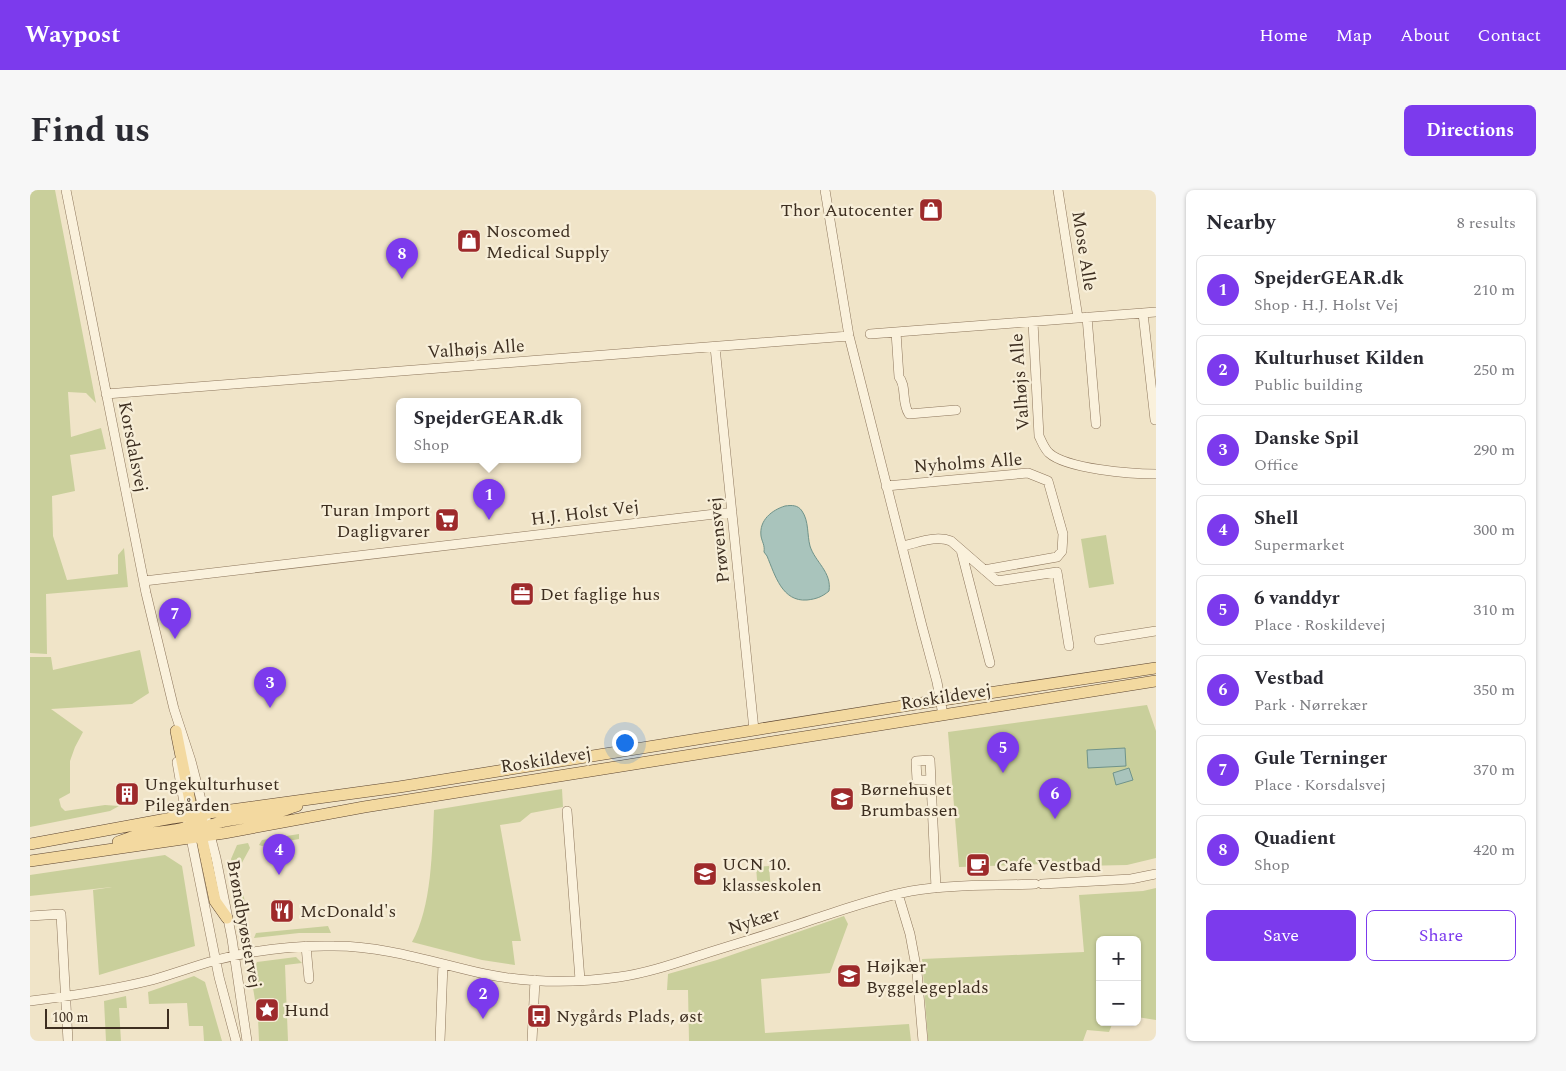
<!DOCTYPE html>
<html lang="en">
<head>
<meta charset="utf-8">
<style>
  :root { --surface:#fff; --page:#f7f7f7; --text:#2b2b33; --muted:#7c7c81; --line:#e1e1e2; --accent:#7c3aed }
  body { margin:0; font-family:Spectral,serif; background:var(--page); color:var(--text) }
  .controls { position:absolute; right:15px; bottom:15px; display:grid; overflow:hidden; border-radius:8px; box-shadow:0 1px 4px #0004 }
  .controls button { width:45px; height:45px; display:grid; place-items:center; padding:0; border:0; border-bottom:1px solid var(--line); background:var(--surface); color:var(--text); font:25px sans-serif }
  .scale { position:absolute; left:15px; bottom:12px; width:124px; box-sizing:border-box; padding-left:5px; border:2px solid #3d2e20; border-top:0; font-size:14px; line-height:18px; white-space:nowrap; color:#3d2e20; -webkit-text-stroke:4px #f7eed8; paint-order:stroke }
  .you { position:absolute; left:594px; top:552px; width:18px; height:18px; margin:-12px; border:4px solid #fff; border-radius:50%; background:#1a73e8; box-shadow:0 0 0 8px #1a73e833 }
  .badge { display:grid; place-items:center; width:32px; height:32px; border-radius:50%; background:var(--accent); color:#fff; font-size:16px; font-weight:700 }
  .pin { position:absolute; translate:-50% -41px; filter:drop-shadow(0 1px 2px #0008) }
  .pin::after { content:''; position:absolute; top:26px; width:18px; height:15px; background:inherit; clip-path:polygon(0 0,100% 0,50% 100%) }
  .popup { position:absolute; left:366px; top:208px; width:185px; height:65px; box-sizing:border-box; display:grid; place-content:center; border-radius:8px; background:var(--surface); filter:drop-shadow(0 1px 4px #0005); font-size:16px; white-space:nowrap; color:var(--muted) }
  .popup b { font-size:19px; color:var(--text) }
  .popup::after { content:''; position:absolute; left:50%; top:100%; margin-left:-10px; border:10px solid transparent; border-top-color:var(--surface) }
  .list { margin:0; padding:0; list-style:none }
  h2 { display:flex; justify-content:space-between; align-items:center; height:65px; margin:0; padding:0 20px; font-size:21px }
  h2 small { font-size:16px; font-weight:400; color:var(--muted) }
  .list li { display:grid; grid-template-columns:32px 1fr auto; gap:15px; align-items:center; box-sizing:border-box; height:70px; margin:0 10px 10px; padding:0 10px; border:1px solid var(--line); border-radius:8px }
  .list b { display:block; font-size:19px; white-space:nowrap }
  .list p { margin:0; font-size:16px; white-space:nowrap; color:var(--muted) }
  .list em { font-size:16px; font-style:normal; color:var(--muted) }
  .actions { display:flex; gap:10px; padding:15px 20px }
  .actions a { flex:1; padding:11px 0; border:1px solid var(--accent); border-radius:8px; text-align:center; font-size:18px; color:var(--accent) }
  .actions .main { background:var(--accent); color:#fff }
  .map { position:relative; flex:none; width:1126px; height:851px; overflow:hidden; border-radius:8px }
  header { display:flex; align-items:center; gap:30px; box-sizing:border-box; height:70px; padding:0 25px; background:var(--accent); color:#fff }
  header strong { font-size:24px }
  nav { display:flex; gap:28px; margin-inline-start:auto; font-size:18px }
  .intro { display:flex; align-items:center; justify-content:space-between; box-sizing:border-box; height:120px; padding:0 30px }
  h1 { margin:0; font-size:35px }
  .button { padding:12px 22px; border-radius:8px; background:var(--accent); color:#fff; font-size:18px; font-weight:700 }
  main { display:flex; gap:30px; padding:0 30px }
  aside { flex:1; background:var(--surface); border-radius:8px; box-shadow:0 1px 4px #0004 }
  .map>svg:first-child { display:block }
</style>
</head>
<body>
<header>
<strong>Waypost</strong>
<nav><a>Home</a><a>Map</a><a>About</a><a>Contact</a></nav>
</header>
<div class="intro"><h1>Find us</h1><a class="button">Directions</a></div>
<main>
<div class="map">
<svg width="1126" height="851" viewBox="0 0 1126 851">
  <rect width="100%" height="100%" fill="#f0e4c8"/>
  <!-- green -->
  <path fill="#c9cf9b" d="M0,0H25L66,213L56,203L38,202L41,247L71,238L76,259L40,265L45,301L22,306L23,346L37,390L88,384V365L94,358L98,397L16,404L17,464L0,463Z
    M1076,345L1084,394L1059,398L1051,349Z
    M110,460L119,503L102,514L21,519L53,542L45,557L40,571V603L29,609L31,617L35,621L75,615L89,616L80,621L0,637V467H21L23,480Z
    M1117,515L1126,541V668L1097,675L1049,676L1042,673L929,677L918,542Z
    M532,599L533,617L501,623L490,632L470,635L491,751H482L485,775L452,770L382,752C402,717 402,660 404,620Z
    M269,644V649L232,656L229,655L232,650Z
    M218,653L220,658L208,680L216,717L211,722L201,669L207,655Z
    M135,665L152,676L165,756L69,785L63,700L82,697L0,706V685Z
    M739,676L741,701L728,702L726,677Z
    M1126,698V830L1107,827V750H1070V832H1083L1079,842L1057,840L1053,851H898L892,769L1054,762L1049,705L1113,701Z
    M814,726L818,734L800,783L731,789L735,843L879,834L881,851H659L658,800H637L638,784L687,770Z
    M298,736L301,743H269L224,748L226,743Z
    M266,767L272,773L255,775L258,851H229L228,828L221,786L227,772Z
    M164,786L175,792L192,851H174L173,836H159L157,813L119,814L118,802Z
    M96,806L97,818H89L91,851H76L74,811Z"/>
  <!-- water -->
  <path fill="#a9c4bc" stroke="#6f938a" d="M755,316C762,315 768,315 772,321C779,331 777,345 780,356C785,372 802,382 799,401C792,407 786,409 777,410C752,412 745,385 737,366L734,362C735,355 732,352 731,346C729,330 742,320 755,316Z
    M1095,558L1096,576L1058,578L1057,560Z
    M1099,578L1103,590L1086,595L1083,583Z"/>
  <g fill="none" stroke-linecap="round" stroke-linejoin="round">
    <defs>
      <path id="minor" d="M36,0L116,403L144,519L161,571L186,668L202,749L217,851
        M795,0L819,146L892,436L907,492L913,525
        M1028,0L1048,128
        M1113,123L1125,230
        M1057,127L1066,234
        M1003,132L1009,246C1012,252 1014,258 1019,263C1037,279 1101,284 1126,284
        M866,142L869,187C877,196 871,212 879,224L926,220
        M840,144L1126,122
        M685,157L724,540
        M76,204L819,146
        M856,296L998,283L1018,291L1033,344L1032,361L1027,367L954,380
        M872,356C888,353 905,345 921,351L967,391L1027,382L1039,456
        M931,360L960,473
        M114,391L702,322
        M1069,450L1126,441
        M147,572L157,630
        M901,590H887L886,571L900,570L906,698
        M537,621L550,790
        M160,643L189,787L206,851
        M1012,694L1101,689L1126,684
        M868,704L880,744L887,782L893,851
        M0,726L31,724L38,851
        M276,756L279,789
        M0,811C41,806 82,800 122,790C143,784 165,776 186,770C225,760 264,755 304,756C356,756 405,773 455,784C499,793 546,793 589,787C618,783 646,773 674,764C712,752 750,741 787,728C818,718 849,707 881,701C922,694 964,696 1005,694
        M410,851L413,774
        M502,851L505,790"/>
      <path id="major" d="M146,541L161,616L167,630
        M170,640L185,711L197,728
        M163,645C181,628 220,629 244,623C252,622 259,618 267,616
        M88,652C96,649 104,646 111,644C127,642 164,641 172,628
        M0,654L142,628L369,597L892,513L1126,478
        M0,671L194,643L334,617L1126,491"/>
    </defs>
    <!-- minor casing -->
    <use href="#minor" stroke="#8d765c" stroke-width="10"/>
    <!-- major casing -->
    <use href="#major" stroke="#5b4430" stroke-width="12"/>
    <!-- minor -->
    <use href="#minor" stroke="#faf1dc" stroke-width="9"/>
    <!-- major -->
    <use href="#major" stroke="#f3d9a0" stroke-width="11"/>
  </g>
  <!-- icons -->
  <defs>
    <symbol id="shop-square" viewBox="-11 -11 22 22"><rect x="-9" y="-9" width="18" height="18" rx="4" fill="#9e2a2b" stroke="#f7eed8"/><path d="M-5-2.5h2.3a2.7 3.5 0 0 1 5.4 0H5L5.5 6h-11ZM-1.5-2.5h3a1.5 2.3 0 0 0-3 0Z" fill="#fff"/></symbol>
    <symbol id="supermarket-square" viewBox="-11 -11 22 22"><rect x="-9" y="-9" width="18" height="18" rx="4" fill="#9e2a2b" stroke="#f7eed8"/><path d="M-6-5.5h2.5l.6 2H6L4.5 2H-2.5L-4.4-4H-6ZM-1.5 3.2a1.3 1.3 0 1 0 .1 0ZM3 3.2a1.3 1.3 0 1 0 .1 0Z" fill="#fff"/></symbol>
    <symbol id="office-square" viewBox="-11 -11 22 22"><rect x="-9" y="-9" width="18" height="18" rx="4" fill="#9e2a2b" stroke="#f7eed8"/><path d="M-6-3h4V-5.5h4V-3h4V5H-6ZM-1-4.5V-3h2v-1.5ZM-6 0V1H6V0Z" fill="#fff"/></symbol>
    <symbol id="building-square" viewBox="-11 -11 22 22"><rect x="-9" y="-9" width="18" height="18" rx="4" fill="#9e2a2b" stroke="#f7eed8"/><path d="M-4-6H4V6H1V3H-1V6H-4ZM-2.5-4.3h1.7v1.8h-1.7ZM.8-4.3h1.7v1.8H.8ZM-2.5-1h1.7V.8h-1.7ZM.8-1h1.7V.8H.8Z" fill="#fff"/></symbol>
    <symbol id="school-square" viewBox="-11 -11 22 22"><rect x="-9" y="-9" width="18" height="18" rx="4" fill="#9e2a2b" stroke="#f7eed8"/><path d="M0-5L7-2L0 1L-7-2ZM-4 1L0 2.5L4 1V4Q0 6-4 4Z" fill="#fff"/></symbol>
    <symbol id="cafe-square" viewBox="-11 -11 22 22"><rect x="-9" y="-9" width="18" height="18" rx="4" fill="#9e2a2b" stroke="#f7eed8"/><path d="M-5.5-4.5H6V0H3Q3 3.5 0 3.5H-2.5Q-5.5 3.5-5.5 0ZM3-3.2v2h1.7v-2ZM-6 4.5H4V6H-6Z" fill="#fff"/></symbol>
    <symbol id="restaurant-square" viewBox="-11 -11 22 22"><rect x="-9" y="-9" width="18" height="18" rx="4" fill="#9e2a2b" stroke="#f7eed8"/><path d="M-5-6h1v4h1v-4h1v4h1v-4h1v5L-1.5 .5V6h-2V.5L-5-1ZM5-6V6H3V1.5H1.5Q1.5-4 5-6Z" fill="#fff"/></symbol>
    <symbol id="sight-square" viewBox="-11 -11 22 22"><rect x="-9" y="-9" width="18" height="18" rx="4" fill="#9e2a2b" stroke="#f7eed8"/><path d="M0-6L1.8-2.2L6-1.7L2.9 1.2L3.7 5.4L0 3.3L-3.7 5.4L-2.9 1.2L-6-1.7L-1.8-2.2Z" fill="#fff"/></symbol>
    <symbol id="bus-square" viewBox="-11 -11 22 22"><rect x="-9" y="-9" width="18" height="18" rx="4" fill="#9e2a2b" stroke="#f7eed8"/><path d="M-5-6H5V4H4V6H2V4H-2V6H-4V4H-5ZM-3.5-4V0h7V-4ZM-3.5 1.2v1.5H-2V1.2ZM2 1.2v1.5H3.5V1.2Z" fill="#fff"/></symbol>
  </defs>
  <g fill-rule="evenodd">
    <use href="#shop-square" x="887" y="6" width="28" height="28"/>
    <use href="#shop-square" x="425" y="37" width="28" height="28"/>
    <use href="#supermarket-square" x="403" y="316" width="28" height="28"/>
    <use href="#office-square" x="478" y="390" width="28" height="28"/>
    <use href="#building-square" x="83" y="590" width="28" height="28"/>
    <use href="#school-square" x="798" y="595" width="28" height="28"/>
    <use href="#cafe-square" x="934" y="661" width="28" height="28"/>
    <use href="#school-square" x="661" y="670" width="28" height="28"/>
    <use href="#restaurant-square" x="238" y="707" width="28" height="28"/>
    <use href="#school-square" x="805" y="772" width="28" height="28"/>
    <use href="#sight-square" x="223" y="806" width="28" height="28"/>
    <use href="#bus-square" x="495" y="812" width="28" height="28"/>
  </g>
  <g text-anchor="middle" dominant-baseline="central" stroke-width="4.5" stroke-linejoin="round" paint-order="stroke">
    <!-- poi labels -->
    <g font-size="18" fill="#3d2e20" stroke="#f7eed8" text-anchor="start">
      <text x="884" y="20" text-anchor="end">Thor Autocenter</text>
      <text x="456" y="41">Noscomed<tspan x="456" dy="21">Medical Supply</tspan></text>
      <text x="400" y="320" text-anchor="end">Turan Import<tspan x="400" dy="21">Dagligvarer</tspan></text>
      <text x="510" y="404">Det faglige hus</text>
      <text x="114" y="594">Ungekulturhuset<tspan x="114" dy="21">Pilegården</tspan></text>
      <text x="830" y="599">Børnehuset<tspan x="830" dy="21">Brumbassen</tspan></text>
      <text x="692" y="674">UCN 10.<tspan x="692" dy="21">klasseskolen</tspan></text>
      <text x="966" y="675">Cafe Vestbad</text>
      <text x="270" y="721">McDonald's</text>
      <text x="836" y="776">Højkær<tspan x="836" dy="21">Byggelegeplads</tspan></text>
      <text x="254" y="820">Hund</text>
      <text x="526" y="826">Nygårds Plads, øst</text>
    </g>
    <!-- street labels -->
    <g font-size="18" fill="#3d2e20" stroke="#f7eed8">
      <text transform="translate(1054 61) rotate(81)">Mose Alle</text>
      <text transform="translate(446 159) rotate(-4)">Valhøjs Alle</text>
      <text transform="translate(990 192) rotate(-94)">Valhøjs Alle</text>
      <text transform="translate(103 257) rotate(79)">Korsdalsvej</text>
      <text transform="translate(938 273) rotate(-4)">Nyholms Alle</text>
      <text transform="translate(555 323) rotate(-7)">H.J. Holst Vej</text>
      <text transform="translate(689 350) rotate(-96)">Prøvensvej</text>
      <text transform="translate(916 507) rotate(-9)">Roskildevej</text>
      <text transform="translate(516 570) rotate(-9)">Roskildevej</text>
      <text transform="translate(724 731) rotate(-18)">Nykær</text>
      <text transform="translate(214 734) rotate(80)">Brøndbyøstervej</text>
    </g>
  </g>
</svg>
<div class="controls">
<button>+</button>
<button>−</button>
</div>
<div class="scale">100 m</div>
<div class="you"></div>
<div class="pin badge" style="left:459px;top:330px">1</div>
<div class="popup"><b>SpejderGEAR.dk</b>Shop</div>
<div class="pin badge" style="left:453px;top:829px">2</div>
<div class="pin badge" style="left:240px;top:518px">3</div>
<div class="pin badge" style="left:249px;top:685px">4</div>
<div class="pin badge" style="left:973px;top:583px">5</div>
<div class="pin badge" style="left:1025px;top:629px">6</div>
<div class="pin badge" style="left:145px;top:449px">7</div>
<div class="pin badge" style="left:372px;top:89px">8</div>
</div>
<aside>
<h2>Nearby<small>8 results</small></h2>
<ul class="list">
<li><span class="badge">1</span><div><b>SpejderGEAR.dk</b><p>Shop · H.J. Holst Vej</p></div><em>210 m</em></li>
<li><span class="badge">2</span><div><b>Kulturhuset Kilden</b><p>Public building</p></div><em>250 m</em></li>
<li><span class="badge">3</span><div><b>Danske Spil</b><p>Office</p></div><em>290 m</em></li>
<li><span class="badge">4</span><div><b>Shell</b><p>Supermarket</p></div><em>300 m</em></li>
<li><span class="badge">5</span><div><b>6 vanddyr</b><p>Place · Roskildevej</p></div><em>310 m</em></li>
<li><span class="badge">6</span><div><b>Vestbad</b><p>Park · Nørrekær</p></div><em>350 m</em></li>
<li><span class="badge">7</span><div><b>Gule Terninger</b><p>Place · Korsdalsvej</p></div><em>370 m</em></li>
<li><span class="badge">8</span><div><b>Quadient</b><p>Shop</p></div><em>420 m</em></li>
</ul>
<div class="actions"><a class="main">Save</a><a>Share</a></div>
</aside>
</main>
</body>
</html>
